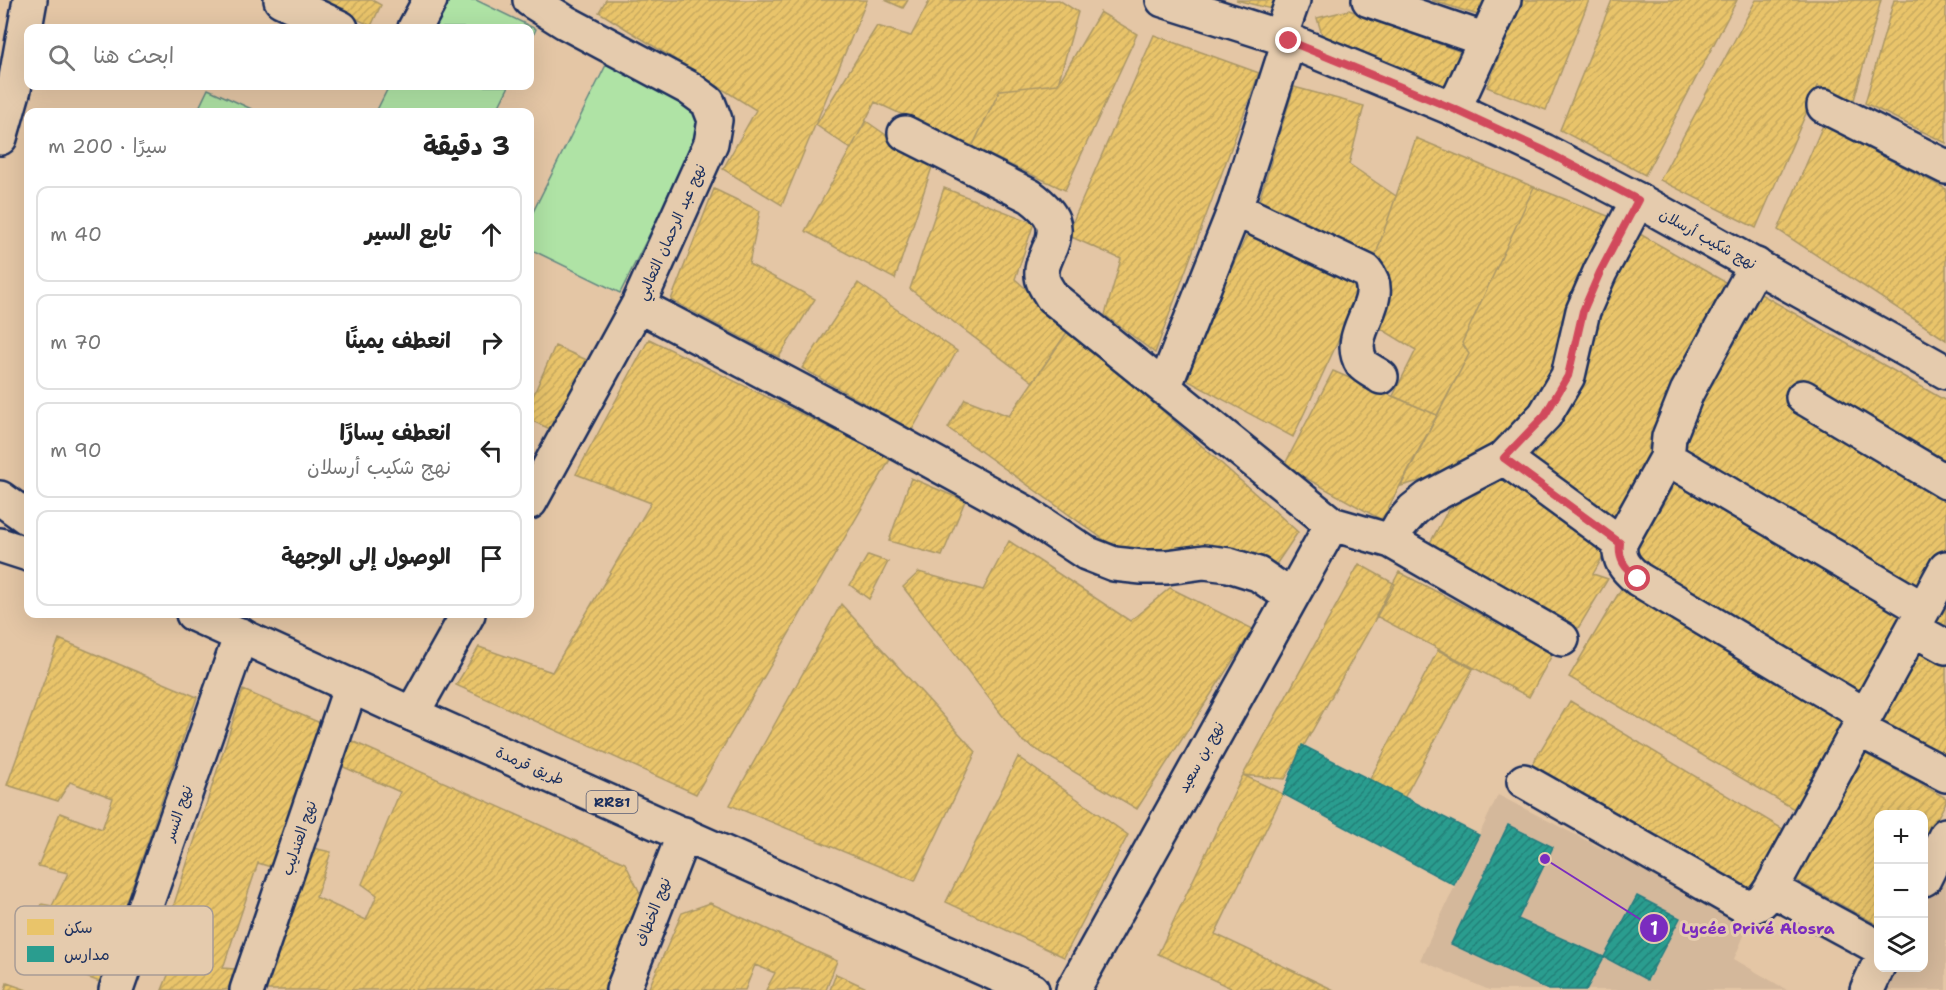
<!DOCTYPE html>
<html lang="ar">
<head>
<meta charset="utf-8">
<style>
  :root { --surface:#fff; --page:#f2f2f2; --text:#222; --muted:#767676; --line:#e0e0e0 }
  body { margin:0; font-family:"Shantell Sans","Playpen Sans Arabic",sans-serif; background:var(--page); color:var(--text); direction:rtl }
  .controls { position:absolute; right:18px; bottom:18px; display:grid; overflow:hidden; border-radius:12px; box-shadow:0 6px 24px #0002 }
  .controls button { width:54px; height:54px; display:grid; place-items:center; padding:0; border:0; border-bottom:2px solid var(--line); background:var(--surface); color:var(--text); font:30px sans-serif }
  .stop { position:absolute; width:18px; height:18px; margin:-14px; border:4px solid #d1495b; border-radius:50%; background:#fff }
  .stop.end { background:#d1495b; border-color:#fff; box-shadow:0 2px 6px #0008 }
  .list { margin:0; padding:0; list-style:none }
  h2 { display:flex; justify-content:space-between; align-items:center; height:78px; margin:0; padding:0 24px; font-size:26px }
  h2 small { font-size:20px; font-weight:400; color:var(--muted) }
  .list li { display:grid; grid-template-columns:39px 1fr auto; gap:18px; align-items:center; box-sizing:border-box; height:96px; margin:0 12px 12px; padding:0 12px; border:2px solid var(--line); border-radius:12px }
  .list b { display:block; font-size:22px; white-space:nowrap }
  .list p { margin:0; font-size:20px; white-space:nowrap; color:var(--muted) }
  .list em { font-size:20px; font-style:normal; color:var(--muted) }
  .icon { flex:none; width:33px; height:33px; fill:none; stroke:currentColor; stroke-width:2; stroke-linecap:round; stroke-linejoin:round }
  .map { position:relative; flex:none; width:1946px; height:990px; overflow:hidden; direction:ltr }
  .search { position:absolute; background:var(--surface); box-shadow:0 6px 24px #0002; left:24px; top:24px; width:510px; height:66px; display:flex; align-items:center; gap:15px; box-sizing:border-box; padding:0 21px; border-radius:12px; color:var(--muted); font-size:22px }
  .panel { position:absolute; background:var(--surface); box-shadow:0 6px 24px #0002; left:24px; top:108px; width:510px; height:510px; border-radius:12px; direction:rtl }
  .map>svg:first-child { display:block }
</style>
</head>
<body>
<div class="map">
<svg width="1946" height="990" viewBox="0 0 1946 990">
  <defs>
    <pattern id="homes-hatch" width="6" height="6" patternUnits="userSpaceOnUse" patternTransform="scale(1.5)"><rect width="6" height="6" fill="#e9c46a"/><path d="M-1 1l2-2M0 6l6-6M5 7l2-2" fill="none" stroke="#c7a95e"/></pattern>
    <pattern id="schools-hatch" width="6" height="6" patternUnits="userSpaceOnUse" patternTransform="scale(1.5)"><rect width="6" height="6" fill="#2a9d8f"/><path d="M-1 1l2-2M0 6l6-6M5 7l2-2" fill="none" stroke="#238078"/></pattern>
  </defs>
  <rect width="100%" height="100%" fill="#e4c6a5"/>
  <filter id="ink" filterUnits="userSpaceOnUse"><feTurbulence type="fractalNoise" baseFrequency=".0167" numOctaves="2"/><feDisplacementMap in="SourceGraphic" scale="12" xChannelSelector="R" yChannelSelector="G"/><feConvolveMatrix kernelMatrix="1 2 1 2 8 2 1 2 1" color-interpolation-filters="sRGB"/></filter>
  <g filter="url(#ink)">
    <!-- built -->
    <path fill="#d4b89b" d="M1498,795L1749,924L1734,959L1787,990H1489L1420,960Z
      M1946,864V990H1883L1894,968H1924V908Z"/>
    <!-- pitch -->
    <path fill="#afe3a5" stroke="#658982" stroke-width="1.5" d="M431,0H476L536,29L530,42V28H417Z
      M607,63L710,114L620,293L530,249V218Z
      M389,86H509L496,112H376Z
      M208,89L258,112H259H197Z"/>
    <!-- homes -->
    <path fill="url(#homes-hatch)" stroke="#ab9766" stroke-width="1.5" d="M319,0H372L381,5L371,26Z
      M606,0H867L782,205L723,169L756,110L599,12Z
      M885,0H908L903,8Z
      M930,0H1059L1078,12L1058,84L1000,90L972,147L875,102L851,149L816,125L877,26L911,36Z
      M1236,0H1280L1276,10Z
      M1431,0H1486L1478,15Z
      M1521,0H1589L1546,110L1487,87Z
      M1612,0H1737L1645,175L1560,130Z
      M1756,0H1881L1854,100L1818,86L1756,228L1660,180Z
      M1894,0H1938L1946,3V143L1865,103Z
      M1349,10L1466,54L1444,87L1322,35L1317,18Z
      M1100,12L1137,34L1065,190L972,147L1000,90L1058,84Z
      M1154,35L1259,73L1155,353L1105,315L1121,259L1067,235Z
      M1294,87L1364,106L1349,164L1396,196L1373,263L1259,201Z
      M866,121L932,167L895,279L805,231Z
      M1823,125L1946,189V340L1778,230Z
      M1416,138L1534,187L1462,343L1469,354L1437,415L1393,396L1416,350L1373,324L1388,274L1373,263Z
      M1534,187L1618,220L1558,375L1509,433L1456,471L1401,486L1469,354L1462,343Z
      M944,188L1034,223L1015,279L1070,328L1033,382L910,289Z
      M714,189L760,211L749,264L815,299L779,357L671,300Z
      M1248,233L1364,286L1293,437L1181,377Z
      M1638,233L1734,287L1648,447L1655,463L1614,529L1524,457Z
      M858,283L957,351L912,430L802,368Z
      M1759,293L1946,401V464L1797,379L1785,401L1946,493V551L1919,597L1667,452Z
      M1070,328L1298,532L1275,566L1231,548L1117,549L948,428L965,399L1009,416Z
      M649,339L891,458L696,794L456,685L479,647L552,672L651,503L576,474Z
      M555,346L589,361L557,432L530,420V403Z
      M1333,371L1437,415L1382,520L1284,466Z
      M1503,469L1608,548L1593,574L1608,579L1577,630L1430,543L1448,510Z
      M911,478L965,501L942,556L889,541Z
      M1677,480L1904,614L1856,695L1630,561Z
      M1009,541L1130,621L1170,588L1253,629L1137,809L1022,741L903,587L919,572L983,590Z
      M868,555L888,562L869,599L850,585Z
      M1359,564L1395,584L1285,779L1243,775Z
      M1399,572L1553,653L1529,697L1376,616Z
      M1624,584L1849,717L1794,809L1569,677Z
      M1946,602V627L1936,622Z
      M841,604L976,752L915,881L730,805Z
      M59,639L197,697L100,982L22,953L42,904L52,906L68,873L38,866L60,813L102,829L113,798L70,782L58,801L7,785Z
      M1920,648L1946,661V761L1879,726Z
      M1438,650L1473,669L1402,802L1368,783Z
      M243,690L325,725L274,868L258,863L223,968L234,969L229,990H162L173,963L157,957Z
      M1570,701L1791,834L1753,898L1531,766Z
      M345,738L625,863L642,897L604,990H261L308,847L331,852L316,897L366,920L377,895L362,884L400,792L337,764Z
      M1864,753L1946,798V802L1924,843V814H1878V925L1794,879Z
      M1018,757L1128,835L1064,957L946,902Z
      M1243,775L1283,794L1215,934L1334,990H1235L1158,954Z
      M710,903L837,961L826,990H766L775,973L755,965L745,990H648L682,913Z
      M836,974L871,990H830Z
      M7,983L27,990H5Z"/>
    <!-- schools -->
    <path fill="url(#schools-hatch)" stroke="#267c80" stroke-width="1.5" d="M1302,745L1479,835L1454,885L1283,794Z
      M1508,825L1553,847L1518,919L1604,957L1586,990H1549L1451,944Z
      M1637,896L1680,918L1647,980L1604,957Z"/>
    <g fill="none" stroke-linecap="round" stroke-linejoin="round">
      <defs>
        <path id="street" d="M281,0L341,28
          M1369,0L1486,40
          M415,28L430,0
          M1280,37L1293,0
          M1824,106L1946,167
          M1454,109L1504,0
          M905,133L1030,196C1053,213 1061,226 1048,252C1045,260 1041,267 1042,275C1042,283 1048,290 1052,297L1332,524L1391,541L1562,639
          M1235,209L1366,271C1391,301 1342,332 1362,364C1366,369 1376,373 1381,377
          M1756,265L1687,392L1669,437L1667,458L1620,543C1618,560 1625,568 1638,579L1865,715
          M638,305L880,433L1024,512L1086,553L1114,564L1142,567H1167L1204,562L1229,565L1258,574L1290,596
          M1164,388L1235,209L1289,41
          M1803,397L1946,482
          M1504,458L1620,543
          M1667,458L1923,609
          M530,502L638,305L711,143L715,120L708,102L689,88L565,22L530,0
          M1391,541L1400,525L1413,510L1428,498L1504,458L1545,415L1568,376L1583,311L1600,272L1638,200
          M1913,629L1946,647
          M412,714L468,614
          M1858,729L1946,775
          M1524,781L1746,907C1760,906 1764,900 1771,889L1946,568
          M1924,879L1946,835
          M1771,889L1878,947
          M116,990L241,635
          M247,990L351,686
          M623,990L684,834
          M1073,990L1332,524
          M1867,990L1878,966"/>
        <path id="secondary" d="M1163,0L1280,37L1454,109L1544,151L1638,200L1946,372
          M0,138L14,89L30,0"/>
        <path id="primary" d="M0,498L28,518
          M0,545L28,554
          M193,614L412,714L1032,990"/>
      </defs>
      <!-- street casing -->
      <use href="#street" stroke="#1b2f5e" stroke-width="38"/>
      <!-- secondary casing -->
      <use href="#secondary" stroke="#1b2f5e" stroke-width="38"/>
      <!-- primary casing -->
      <use href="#primary" stroke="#1b2f5e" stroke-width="38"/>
      <!-- street -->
      <use href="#street" stroke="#e5cbad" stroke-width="33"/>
      <!-- secondary -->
      <use href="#secondary" stroke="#e5cbad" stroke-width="33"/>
      <!-- primary -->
      <use href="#primary" stroke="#e5cbad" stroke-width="33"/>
    </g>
  </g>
  <g fill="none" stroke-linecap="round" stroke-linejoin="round" filter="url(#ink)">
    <!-- route -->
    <path stroke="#d1495b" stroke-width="8" d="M1289,41L1454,109L1545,151L1638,200L1600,272L1583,311L1568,376L1545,415L1504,458L1620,543C1618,560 1625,568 1638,579"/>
  </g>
  <g text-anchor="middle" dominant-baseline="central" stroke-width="6" stroke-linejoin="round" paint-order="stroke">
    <!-- shield labels -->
    <rect fill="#e5cbad" stroke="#585e76" stroke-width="1.5" x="586.5" y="791" width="51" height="22" rx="4.5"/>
    <g font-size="14" font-weight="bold" fill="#1b2f5e">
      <text x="612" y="802">RR81</text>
    </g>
    <!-- street labels -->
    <g font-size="15" fill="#1b2f5e" stroke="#e5cbad">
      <text transform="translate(671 232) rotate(-66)">نهج عبد الرحمان الثعالبي</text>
      <text transform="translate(1708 239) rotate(29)">نهج شكيب أرسلان</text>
      <text transform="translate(1201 757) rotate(-61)">نهج بن سعيد</text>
      <text transform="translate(530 766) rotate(24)">طريق قرمدة</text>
      <text transform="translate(178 813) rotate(-71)">نهج النسر</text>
      <text transform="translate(299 838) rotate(-71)">نهج العندليب</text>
      <text transform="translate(653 912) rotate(-69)">نهج الخطاف</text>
    </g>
  </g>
  <!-- legend -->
  <rect x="15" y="906" width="198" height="69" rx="9" fill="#e5cbad" stroke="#a89c95" stroke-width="1.5"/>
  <rect x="27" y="919" width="27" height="16" fill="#e9c46a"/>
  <rect x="27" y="946" width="27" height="16" fill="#2a9d8f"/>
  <g font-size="16" fill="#1b2f5e">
    <text x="64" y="933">سكن</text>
    <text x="64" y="960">مدارس</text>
  </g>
  <!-- callouts -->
  <path fill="none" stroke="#7b2cbf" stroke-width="2" d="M1545 859L1654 928"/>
  <g fill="#7b2cbf" stroke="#e5cbad" stroke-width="2">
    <circle cx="1545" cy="859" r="6"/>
    <circle cx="1654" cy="928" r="15"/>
  </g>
  <g font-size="18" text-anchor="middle" font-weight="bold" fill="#fff">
    <text x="1654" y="935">1</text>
  </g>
  <g font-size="16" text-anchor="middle" font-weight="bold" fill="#7b2cbf" stroke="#e5cbad" stroke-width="6" stroke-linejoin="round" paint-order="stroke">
    <text x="1758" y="934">Lycée Privé Alosra</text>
  </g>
</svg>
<div class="controls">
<button>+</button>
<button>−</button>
<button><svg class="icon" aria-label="layers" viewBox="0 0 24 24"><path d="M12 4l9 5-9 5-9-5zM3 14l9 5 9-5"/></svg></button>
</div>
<div class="stop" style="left:1638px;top:579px"></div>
<div class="stop end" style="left:1289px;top:41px"></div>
<div class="search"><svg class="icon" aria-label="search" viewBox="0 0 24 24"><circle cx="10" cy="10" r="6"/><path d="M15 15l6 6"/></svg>ابحث هنا</div>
<section class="panel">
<h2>3 دقيقة<small>سيرًا · 200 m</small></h2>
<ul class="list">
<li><svg class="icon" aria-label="ahead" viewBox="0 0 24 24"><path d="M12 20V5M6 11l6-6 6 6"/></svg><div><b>تابع السير</b></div><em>40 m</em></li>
<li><svg class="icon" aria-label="right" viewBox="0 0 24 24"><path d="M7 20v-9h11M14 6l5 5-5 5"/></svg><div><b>انعطف يمينًا</b></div><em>70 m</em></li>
<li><svg class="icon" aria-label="left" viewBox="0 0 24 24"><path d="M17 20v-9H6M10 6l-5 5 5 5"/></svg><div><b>انعطف يسارًا</b><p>نهج شكيب أرسلان</p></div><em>90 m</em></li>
<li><svg class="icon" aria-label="arrive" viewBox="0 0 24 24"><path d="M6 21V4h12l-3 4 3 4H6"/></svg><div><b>الوصول إلى الوجهة</b></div></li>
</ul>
</section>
</div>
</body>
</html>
